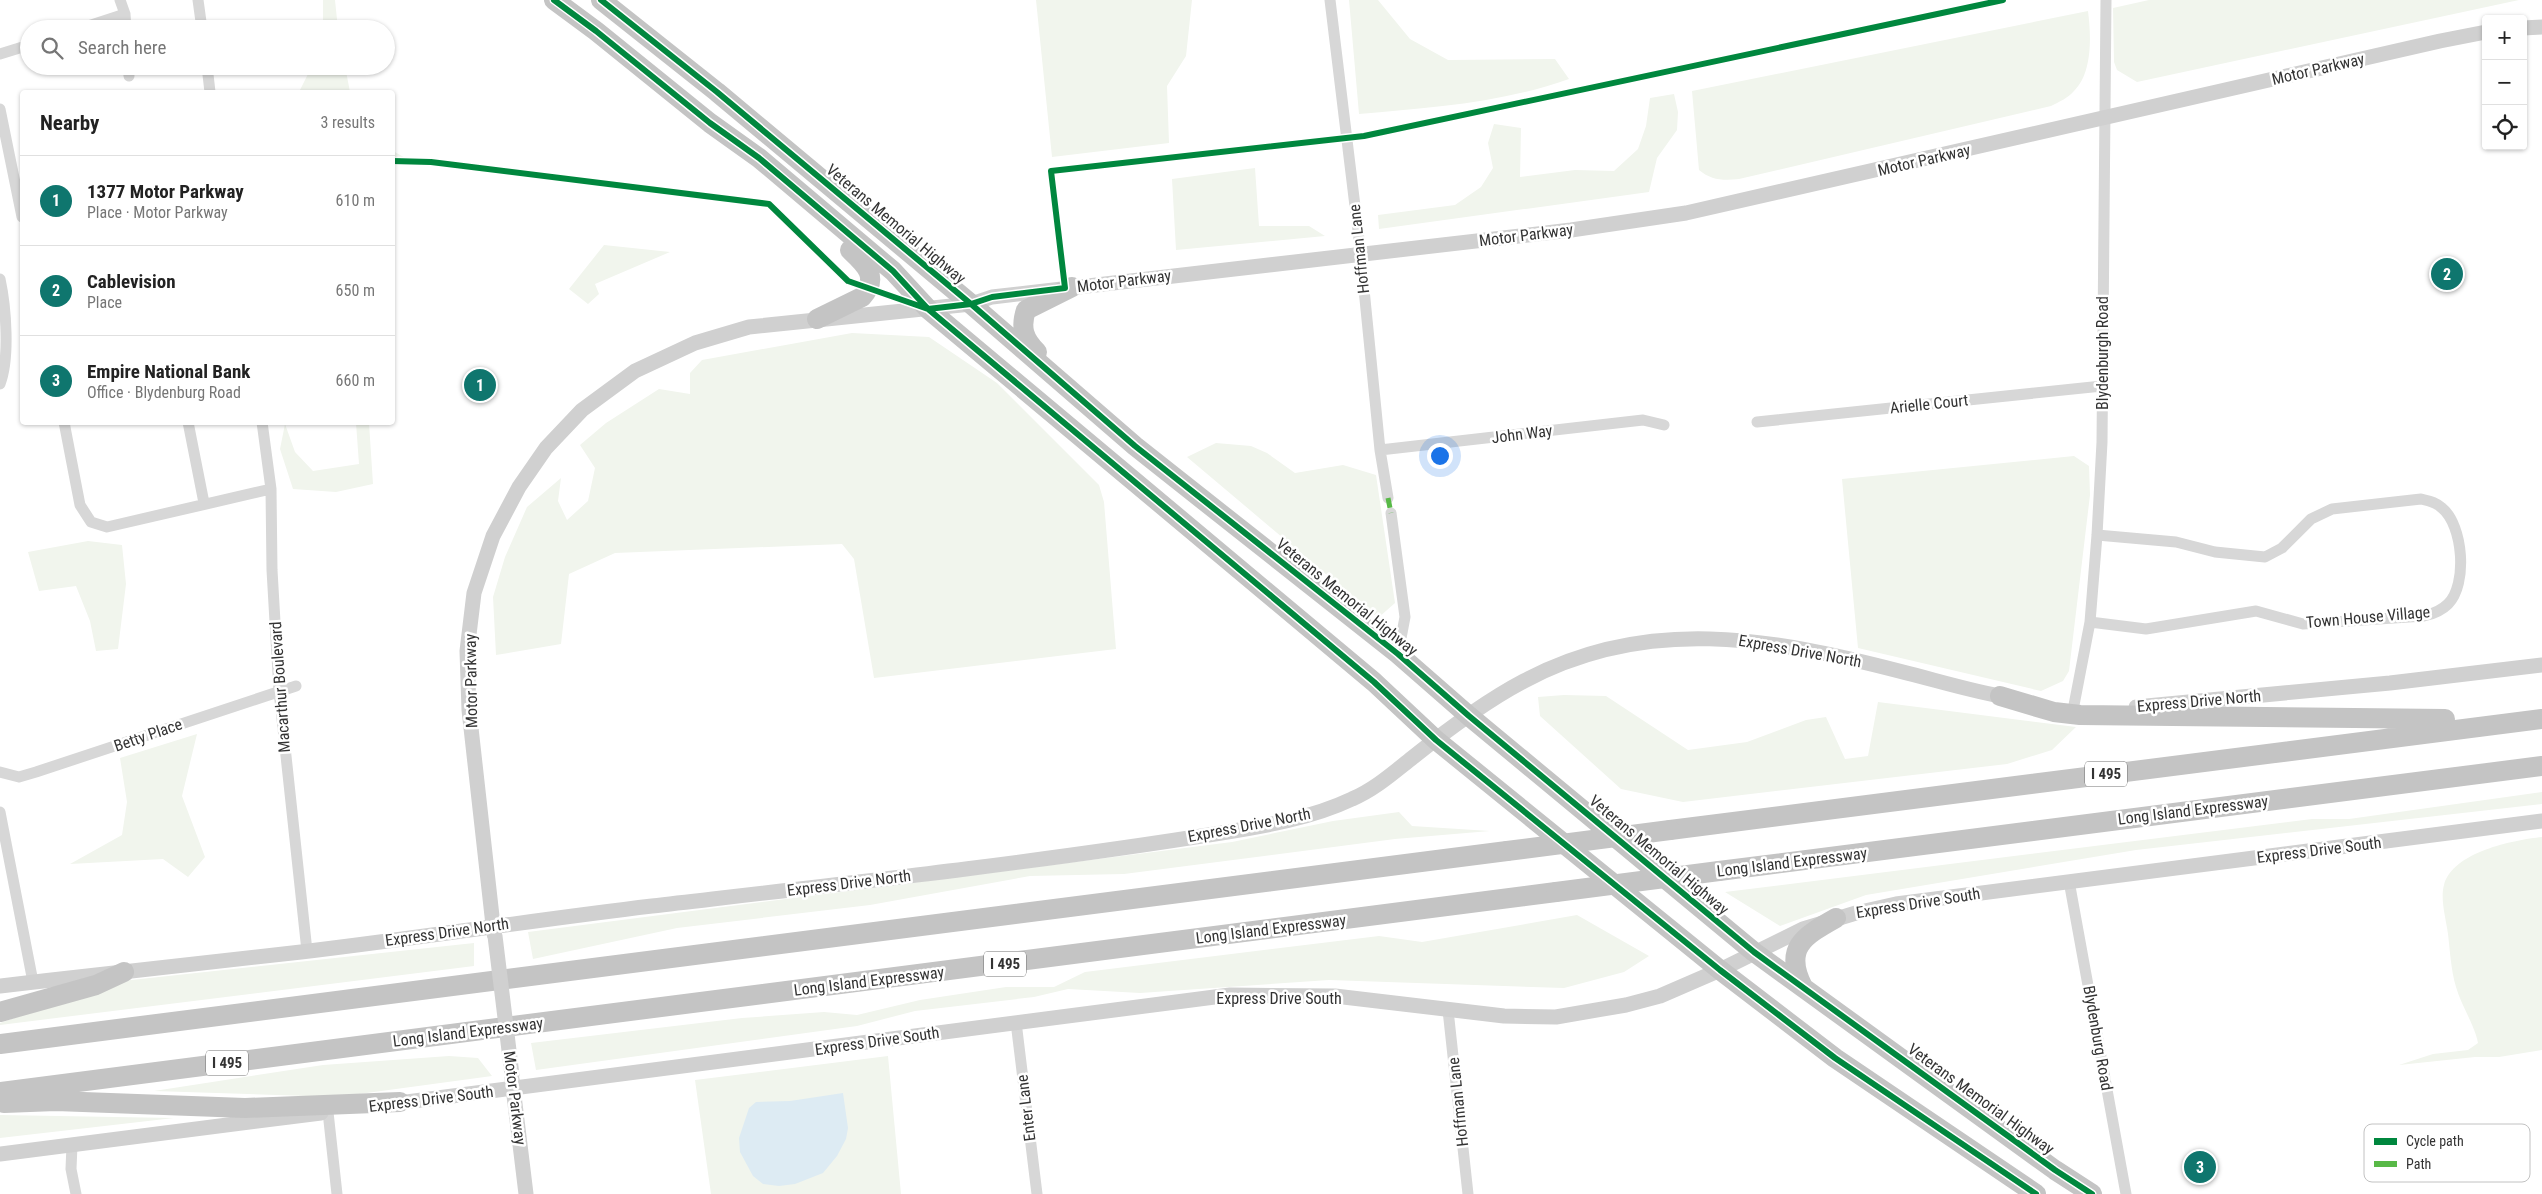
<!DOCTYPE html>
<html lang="en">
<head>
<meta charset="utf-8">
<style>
  :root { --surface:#fff; --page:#f2f2f2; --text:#222; --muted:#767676; --line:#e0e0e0; --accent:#0f766e }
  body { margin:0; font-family:"Roboto Condensed",sans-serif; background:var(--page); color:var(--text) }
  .controls { position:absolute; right:15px; top:15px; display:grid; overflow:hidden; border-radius:5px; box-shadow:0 1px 4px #0004 }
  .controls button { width:45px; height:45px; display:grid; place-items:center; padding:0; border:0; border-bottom:1px solid var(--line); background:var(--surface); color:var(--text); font:25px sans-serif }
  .you { position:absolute; left:1439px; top:455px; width:18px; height:18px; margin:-12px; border:4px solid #fff; border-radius:50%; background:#1a73e8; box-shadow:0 0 0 8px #1a73e833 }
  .badge { display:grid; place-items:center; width:32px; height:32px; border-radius:50%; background:var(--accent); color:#fff; font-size:16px; font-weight:700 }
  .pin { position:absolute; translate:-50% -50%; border:2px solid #fff; box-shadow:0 1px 5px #0006 }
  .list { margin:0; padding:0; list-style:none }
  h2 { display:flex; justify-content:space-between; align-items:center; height:65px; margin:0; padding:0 20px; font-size:21px }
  h2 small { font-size:16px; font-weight:400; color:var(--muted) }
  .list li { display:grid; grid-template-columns:32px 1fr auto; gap:15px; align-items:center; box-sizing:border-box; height:90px; padding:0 20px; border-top:1px solid var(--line) }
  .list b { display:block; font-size:19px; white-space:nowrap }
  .list p { margin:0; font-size:16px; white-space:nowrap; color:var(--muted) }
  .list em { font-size:16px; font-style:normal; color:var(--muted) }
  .icon { flex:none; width:28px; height:28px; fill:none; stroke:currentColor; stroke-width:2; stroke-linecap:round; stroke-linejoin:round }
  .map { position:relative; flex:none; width:2542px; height:1194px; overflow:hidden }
  .search { position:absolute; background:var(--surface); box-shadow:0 1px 4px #0004; left:20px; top:20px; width:375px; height:55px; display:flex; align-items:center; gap:12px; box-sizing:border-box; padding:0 18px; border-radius:28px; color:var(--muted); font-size:19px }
  .panel { position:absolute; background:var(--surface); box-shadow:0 1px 4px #0004; left:20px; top:90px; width:375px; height:335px; border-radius:5px }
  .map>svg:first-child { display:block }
</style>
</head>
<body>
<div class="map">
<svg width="2542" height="1194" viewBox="0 0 2542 1194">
  <rect width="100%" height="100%" fill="#fff"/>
  <!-- green -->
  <path fill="#f1f5ed" d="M323,0H335L338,29H323Z
    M1036,0H1192L1186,56L1167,86L1169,143L1052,157Z
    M1349,0H1378L1410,39L1448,60L1555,59L1569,79C1502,103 1429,108 1359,114Z
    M2149,0H2519L2137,82L2117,70L2114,62L2113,8Z
    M2088,11C2091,34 2093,73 2074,91C2068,98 2059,102 2051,106L1739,179C1723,181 1711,180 1699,170L1692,91Z
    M312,66H345L350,92H299Z
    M1674,94L1678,112L1677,130L1657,158L1649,192L1379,229L1378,215L1455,205L1481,187L1493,168L1488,143L1494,124L1521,128L1520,177L1575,170L1614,171L1638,149L1646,126L1650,98Z
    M393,151L416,164L393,160Z
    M1255,168L1259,226H1309L1325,236L1176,250L1172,179Z
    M604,245L670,252L595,284L599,294L588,304L569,289Z
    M852,333L929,337L997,383L1099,485L1104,502L1116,649L874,678L854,559L842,544L615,553L569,574L561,644L496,655L493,597L505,557L527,507L561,478L558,501L567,520L588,501L595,468L580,445L606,423L659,389L690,394V373L702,360Z
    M356,423H369L373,484L336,492L293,489L280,449L285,424L295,452L313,471L359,464Z
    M1216,443L1251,446L1267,453L1295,473L1343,465L1376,475L1395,603L1378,618L1187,457Z
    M2074,456L2089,466L2090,495L2069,671L2063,681L2041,691L1858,648L1842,479Z
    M88,541L122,545L126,584L118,649L96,651L90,621L76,586L39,591L28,552Z
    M1564,695L1606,696L1688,750L1747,742L1806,720L1826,717L1845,759L1868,756L1878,702L2076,727L2052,750L2007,764L1683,802L1621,789L1540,716L1538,697Z
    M197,734L182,796L205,857L188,877L163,859L70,864L122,835L127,802L120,758Z
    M2542,792V804L2136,850L1866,895L1780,926L1725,892L2312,819H2349Z
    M1399,812L1412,826L1490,831L1395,839L1124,874L1030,876L870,905L677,928L533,959L528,932L1232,842L1333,821Z
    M2542,837V1050L2499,1057H2475L2399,1065L2433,1054L2468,1050L2478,1043C2475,1026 2461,1005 2456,987C2451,970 2450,951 2448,934C2446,919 2440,899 2444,885C2453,852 2513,840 2542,837Z
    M1577,915L1649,956L1624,972L1564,988L1329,980L1140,993L1068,989L1034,997L915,1011L857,1026L536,1070L531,1043L742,1018L824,1012L857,1015L920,1000L1006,987H1054L1085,972L1379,936L1422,942Z
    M474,943V966L0,1025V1023L122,981Z
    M449,1056L478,1058L492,1076L337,1097L154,1091L323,1065Z
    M888,1056L901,1194H711L695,1080Z
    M0,1115L174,1118L0,1138Z"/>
  <!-- water -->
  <path fill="#ddebf3" d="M843,1093L848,1128L846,1139L837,1156L823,1173L795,1184L779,1186L763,1184L753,1176L740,1152L739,1138L749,1108L756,1102L790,1101Z"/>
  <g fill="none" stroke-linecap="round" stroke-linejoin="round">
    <!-- street -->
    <path stroke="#d7d7d7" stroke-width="11" d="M120,0L125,14L126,29
      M198,0L202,29
      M1330,0L1359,239L1380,450L1388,498
      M79,29L125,14
      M0,54L29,45
      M128,66L129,76
      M207,66L210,92
      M0,109L22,217
      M0,279C6,307 10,358 0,384
      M64,422L80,505L91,522L107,527L271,489
      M188,422L204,503
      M262,422L271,489L272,570L279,691L307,951
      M1757,422L2102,386
      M1380,450L1643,420L1664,425
      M1391,513L1405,617L1398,654
      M2090,622L2146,629L2256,611L2303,624L2424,616C2433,614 2441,611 2448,604C2468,584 2463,525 2442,508C2436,502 2429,501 2421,499L2332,509L2311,519L2282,548L2265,557L2215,552L2176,542L2097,535
      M2074,705L2090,622L2097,535L2102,442L2106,0
      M0,772L19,777L36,772L296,686
      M0,812L33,982
      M2069,881L2126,1194
      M1448,1010L1468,1194
      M1016,1022L1037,1194
      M328,1112L337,1194
      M72,1145L71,1169L76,1194"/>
    <!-- secondary -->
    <path stroke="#d0d0d0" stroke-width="15" d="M2523,28L2542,27
      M2136,707L2390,683L2542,665
      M494,934L469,710L467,651L474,593L493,536L519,487L546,448L582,410L635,371L695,343L749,327L971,304L992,297L1571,230L1686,213L2440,41L2486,32
      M0,986C100,974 200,964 301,952C418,938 535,920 652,906C842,884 1033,863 1221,833C1265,826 1312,818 1352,799C1375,789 1393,773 1412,758C1447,730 1484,702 1524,681C1647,615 1771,638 1899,671C1936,680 1973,692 2011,698
      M512,1079L526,1194
      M391,1104L1230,995L1335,996L1504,1016L1556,1017L1626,1005L1660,996L1720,970L1803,929L1856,913L1896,904L2542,821
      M0,1154L321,1113"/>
    <!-- highway -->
    <path stroke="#c4c4c4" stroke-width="20" d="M554,0L596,31L710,123L759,158L893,271L928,309L1374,682L1436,740L1720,970L1835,1058L2036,1194
      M601,0L717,92L971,304L1135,446L1398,654L1469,716L1754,952L2055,1170L2092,1194
      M817,319L862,297C880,277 865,264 850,250
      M1037,352C1024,339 1020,328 1026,310L1072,287
      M2000,696L2054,712L2080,715L2445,719
      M1670,830L2542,719
      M1719,871L2542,766
      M1803,987C1783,948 1804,936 1836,918
      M0,1012L96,985L124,972
      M0,1044L1507,851
      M0,1092L1556,892
      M4,1103L56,1101L245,1108L400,1102"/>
    <!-- secondary-bridge -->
    <path stroke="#d0d0d0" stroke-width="15" d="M495,936L512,1075"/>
    <!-- highway-bridge -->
    <path stroke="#c4c4c4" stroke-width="20" d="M1507,851L1670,830
      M1556,892L1719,871"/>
    <!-- quiet -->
    <path stroke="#58b947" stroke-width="5" stroke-dasharray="10 5" stroke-linecap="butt" d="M1388,498L1391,513"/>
    <defs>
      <path id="cycleway" d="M554,0L596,31L710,123L759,158L893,271L928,309L1374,682L1436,740L1720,970L1835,1058L2036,1194
        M601,0L717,92L971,304L1135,446L1398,654L1469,716L1754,952L2055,1170L2092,1194
        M392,161L431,162L769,204L848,281L928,309L971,304L992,297L1065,288L1051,171L1364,136L2003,0"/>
    </defs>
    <!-- cycleway casing -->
    <use href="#cycleway" stroke="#fff" stroke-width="9"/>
    <!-- cycleway -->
    <use href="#cycleway" stroke="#00873e" stroke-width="6"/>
  </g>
  <g text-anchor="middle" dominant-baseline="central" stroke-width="5" stroke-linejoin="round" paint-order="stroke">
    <!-- shield labels -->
    <g fill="#fff" stroke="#707070" stroke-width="1">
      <rect x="2085" y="761.5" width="42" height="25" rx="4"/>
      <rect x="984" y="951.5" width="42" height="25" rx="4"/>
      <rect x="206" y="1050.5" width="42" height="25" rx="4"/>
    </g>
    <g font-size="15" font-weight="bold" fill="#333">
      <text x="2106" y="774">I 495</text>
      <text x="1005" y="964">I 495</text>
      <text x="227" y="1063">I 495</text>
    </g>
    <!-- street labels -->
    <g font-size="16" fill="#333" stroke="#fff">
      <text transform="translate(2318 69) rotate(-13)">Motor Parkway</text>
      <text transform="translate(1924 160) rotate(-13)">Motor Parkway</text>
      <text transform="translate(896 224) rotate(40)">Veterans Memorial Highway</text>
      <text transform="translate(1526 235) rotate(-7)">Motor Parkway</text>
      <text transform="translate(1359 249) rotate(-96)">Hoffman Lane</text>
      <text transform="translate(1124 281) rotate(-7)">Motor Parkway</text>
      <text transform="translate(2102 353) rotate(-90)">Blydenburgh Road</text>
      <text transform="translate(1929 404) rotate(-6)">Arielle Court</text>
      <text transform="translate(1522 434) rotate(-7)">John Way</text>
      <text transform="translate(1347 597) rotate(39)">Veterans Memorial Highway</text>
      <text transform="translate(2368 617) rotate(-5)">Town House Village</text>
      <text transform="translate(1800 651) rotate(10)">Express Drive North</text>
      <text transform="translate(471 681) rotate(-91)">Motor Parkway</text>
      <text transform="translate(280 687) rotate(-94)">Macarthur Boulevard</text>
      <text transform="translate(2199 701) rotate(-5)">Express Drive North</text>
      <text transform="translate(148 735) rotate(-19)">Betty Place</text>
      <text transform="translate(2193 810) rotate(-7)">Long Island Expressway</text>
      <text transform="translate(1249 825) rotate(-11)">Express Drive North</text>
      <text transform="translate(2319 850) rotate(-7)">Express Drive South</text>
      <text transform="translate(1659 855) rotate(40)">Veterans Memorial Highway</text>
      <text transform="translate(1792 862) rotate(-7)">Long Island Expressway</text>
      <text transform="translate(849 883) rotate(-7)">Express Drive North</text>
      <text transform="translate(1918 903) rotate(-9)">Express Drive South</text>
      <text transform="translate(1271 929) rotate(-7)">Long Island Expressway</text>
      <text transform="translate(447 932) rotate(-8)">Express Drive North</text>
      <text transform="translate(869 981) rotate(-7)">Long Island Expressway</text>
      <text x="1279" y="998">Express Drive South</text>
      <text transform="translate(468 1032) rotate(-7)">Long Island Expressway</text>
      <text transform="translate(2098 1038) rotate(80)">Blydenburg Road</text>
      <text transform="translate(877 1041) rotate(-8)">Express Drive South</text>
      <text transform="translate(515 1098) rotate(83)">Motor Parkway</text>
      <text transform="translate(431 1099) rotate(-7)">Express Drive South</text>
      <text transform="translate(1981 1099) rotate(36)">Veterans Memorial Highway</text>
      <text transform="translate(1458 1102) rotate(-96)">Hoffman Lane</text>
      <text transform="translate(1026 1108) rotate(-97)">Enter Lane</text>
    </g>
  </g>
  <!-- legend -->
  <rect x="2364" y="1124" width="166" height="58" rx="8" fill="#fff" stroke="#c2c2c2" stroke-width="1"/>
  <rect x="2374" y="1138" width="23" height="7" fill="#00873e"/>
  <rect x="2374" y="1161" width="23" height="6" fill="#58b947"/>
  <g font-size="14" fill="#333">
    <text x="2406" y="1146">Cycle path</text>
    <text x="2406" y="1169">Path</text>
  </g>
</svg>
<div class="controls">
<button>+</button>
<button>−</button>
<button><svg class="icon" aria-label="locate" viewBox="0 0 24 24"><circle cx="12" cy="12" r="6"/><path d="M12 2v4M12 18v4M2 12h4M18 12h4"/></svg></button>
</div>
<div class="you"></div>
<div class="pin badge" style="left:480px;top:385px">1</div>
<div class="pin badge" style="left:2447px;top:274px">2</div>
<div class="pin badge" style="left:2200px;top:1167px">3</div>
<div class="search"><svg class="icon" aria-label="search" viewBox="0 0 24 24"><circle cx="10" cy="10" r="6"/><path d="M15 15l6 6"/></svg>Search here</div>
<section class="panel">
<h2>Nearby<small>3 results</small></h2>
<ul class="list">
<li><span class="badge">1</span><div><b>1377 Motor Parkway</b><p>Place · Motor Parkway</p></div><em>610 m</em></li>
<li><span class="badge">2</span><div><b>Cablevision</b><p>Place</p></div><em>650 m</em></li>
<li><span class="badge">3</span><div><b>Empire National Bank</b><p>Office · Blydenburg Road</p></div><em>660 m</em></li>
</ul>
</section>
</div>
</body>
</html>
